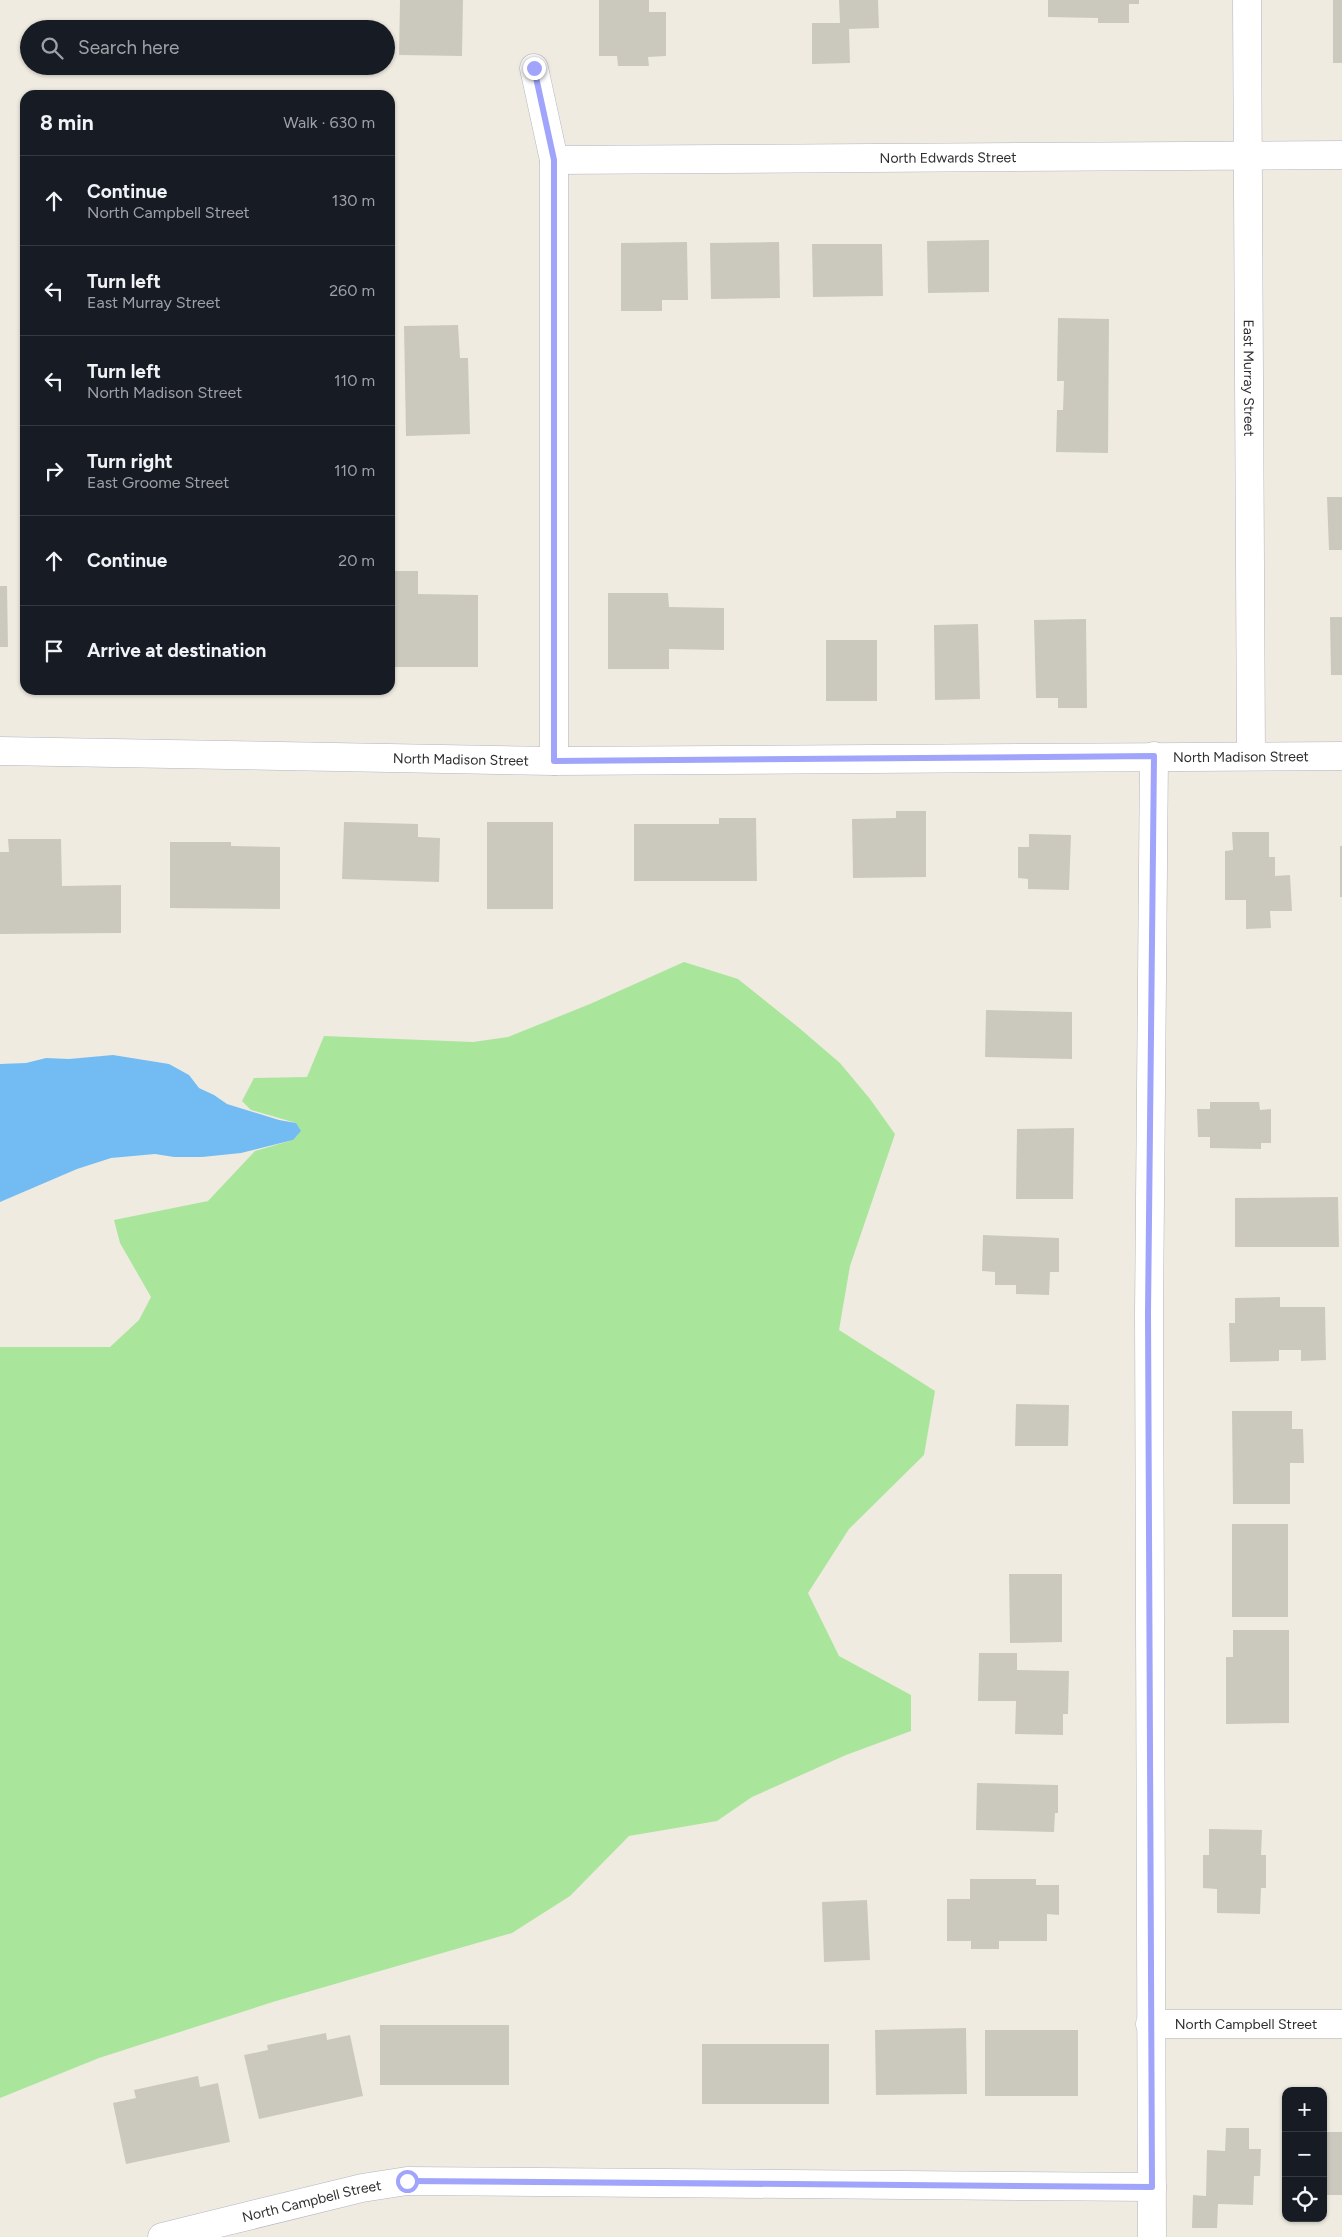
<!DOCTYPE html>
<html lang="en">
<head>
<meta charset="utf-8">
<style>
  :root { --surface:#171b24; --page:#20242c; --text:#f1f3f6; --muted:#9ea1a6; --line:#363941 }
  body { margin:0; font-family:Figtree,sans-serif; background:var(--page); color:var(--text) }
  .controls { position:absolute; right:15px; bottom:15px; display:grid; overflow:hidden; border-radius:10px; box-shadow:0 1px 4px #0004 }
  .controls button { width:45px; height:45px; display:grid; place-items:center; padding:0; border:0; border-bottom:1px solid var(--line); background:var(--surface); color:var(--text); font:25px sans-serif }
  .stop { position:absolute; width:15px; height:15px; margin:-11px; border:4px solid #a0a4fa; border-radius:50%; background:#fff }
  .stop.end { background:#a0a4fa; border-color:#fff; box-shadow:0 1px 5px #0008 }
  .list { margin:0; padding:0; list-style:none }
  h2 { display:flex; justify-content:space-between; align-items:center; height:65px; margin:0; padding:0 20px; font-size:21px }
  h2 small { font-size:16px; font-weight:400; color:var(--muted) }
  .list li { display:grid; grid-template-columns:32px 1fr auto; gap:15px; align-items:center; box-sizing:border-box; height:90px; padding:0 20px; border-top:1px solid var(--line) }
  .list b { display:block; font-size:19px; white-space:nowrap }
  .list p { margin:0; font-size:16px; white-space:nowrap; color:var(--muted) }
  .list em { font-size:16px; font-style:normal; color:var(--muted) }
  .icon { flex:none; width:28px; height:28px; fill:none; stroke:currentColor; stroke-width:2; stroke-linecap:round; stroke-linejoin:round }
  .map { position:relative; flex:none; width:1342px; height:2237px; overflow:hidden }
  .search { position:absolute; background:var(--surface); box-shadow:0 1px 4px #0004; left:20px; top:20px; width:375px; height:55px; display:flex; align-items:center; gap:12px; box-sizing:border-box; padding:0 18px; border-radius:28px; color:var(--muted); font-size:19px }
  .panel { position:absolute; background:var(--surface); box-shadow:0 1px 4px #0004; left:20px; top:90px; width:375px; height:605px; border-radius:15px }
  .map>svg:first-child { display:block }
</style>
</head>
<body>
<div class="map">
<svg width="1342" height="2237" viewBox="0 0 1342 2237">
  <rect width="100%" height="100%" fill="#efebe0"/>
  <!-- green -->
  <path fill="#a9e69c" d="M684,962L738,979L798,1027L840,1063L870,1099L895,1134L850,1266L839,1330L935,1391L924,1455L849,1529L808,1593L839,1656L911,1695V1731L846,1755L752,1797L717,1821L629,1836L570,1896L512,1933L276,2001L99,2058L0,2098V1347H110L139,1320L151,1297L120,1243L114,1220L208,1201L255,1151L293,1140L296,1123L251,1110L242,1101L254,1078L307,1077L324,1036L473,1042L508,1037L590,1004Z"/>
  <!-- water -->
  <path fill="#72bcf3" d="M113,1055L169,1064L189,1075L199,1088L214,1095L227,1104L279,1120L296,1123L301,1131L293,1140L241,1153L202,1157H174L155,1154L111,1158L77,1169L0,1202V1064L26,1063L46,1058L69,1059Z"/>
  <!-- building -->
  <path fill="#cbc9be" d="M400,0H463L462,56L399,55Z
    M599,0H649V12H666V56L648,57L649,66H618L617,56H599Z
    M839,0H878L879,28L849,29L850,63L812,64V23H840Z
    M1048,0H1139V4H1129V23H1098V18L1048,17Z
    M1333,0H1342V63H1333Z
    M989,240V292L928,293L927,241Z
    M687,242L688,300H662V311H621V243Z
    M779,242L780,298L711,299L710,243Z
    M812,244H882L883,296L813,297Z
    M1058,318L1109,319L1108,453L1056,452L1057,410H1063L1064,381H1057Z
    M458,325L460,358H468L470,434L406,436L404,326Z
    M1327,497H1342V550H1329Z
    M390,571H418V594L478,595V667H390Z
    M0,586H7L8,647H0Z
    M608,593H668L669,607L724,608V650L669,649V669H608Z
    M1330,617H1342V675H1331Z
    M1086,619L1087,708H1058V698H1036L1034,620Z
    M978,624L980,699L935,700L934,625Z
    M826,640H877V701H826Z
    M896,811H926V877L853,878L852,819L896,818Z
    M719,818H756L757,881H634V824H719Z
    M344,822L418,824V837L440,838L439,882L342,879Z
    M487,822H553V909H487Z
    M1232,832H1269V857H1275V876L1290,875L1292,911H1270L1271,928L1246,929V900H1225V851L1233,850Z
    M1029,834L1071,835L1069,890L1028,889V879L1018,878V847H1029Z
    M8,839H61L62,886L121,885V933L0,934V852H9Z
    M170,842H231V846L280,847V909L170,908Z
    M1340,846H1342V897H1340Z
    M986,1010L1072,1012V1059L985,1057Z
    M1210,1102H1259L1260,1110L1271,1109V1143H1261V1149L1210,1148V1137H1198L1197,1109H1210Z
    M1074,1128L1073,1199H1016L1017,1129Z
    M1338,1197L1339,1247H1235V1198Z
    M983,1235L1059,1238V1272H1050L1049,1295L1016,1294V1285H995V1272L982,1271Z
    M1280,1297V1307H1325L1326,1360L1301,1361V1350H1279V1361L1230,1362L1229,1323H1235V1298Z
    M1016,1404L1069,1405L1068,1446H1015Z
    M1232,1411H1292V1429H1303L1304,1463H1290V1504H1233Z
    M1232,1524H1288V1617H1232Z
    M1009,1574H1062V1642L1010,1643Z
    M1233,1630H1289V1723L1226,1724V1657H1233Z
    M979,1653H1017V1670L1069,1671L1068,1714H1063V1735L1015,1734L1016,1701H978Z
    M977,1783L1058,1785V1813H1055L1054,1832L976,1830Z
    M1209,1829L1262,1830L1261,1855H1266V1888H1261L1260,1914L1217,1913V1889L1203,1888V1855H1209Z
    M970,1879H1036V1885H1059V1915L1047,1914V1941H999V1949H971V1941H947V1899H970Z
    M867,1900L870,1960L824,1962L822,1902Z
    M380,2025H509V2085H380Z
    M966,2028L967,2094L876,2095L875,2030Z
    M985,2030H1078V2096H985Z
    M326,2033L327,2040L350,2035L363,2096L259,2119L244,2055L268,2050L267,2045Z
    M702,2044H829V2104H702Z
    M198,2076L200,2087L218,2083L230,2142L126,2164L113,2103L136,2098L134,2090Z
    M1226,2128H1249V2149H1261L1260,2176H1254L1253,2205L1218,2204L1217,2228H1192L1193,2195L1206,2196L1207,2150L1225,2151Z
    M1323,2132H1342V2195H1323Z"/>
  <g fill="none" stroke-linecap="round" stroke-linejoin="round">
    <defs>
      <g id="minor">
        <path id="s1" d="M1247,0L1251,755"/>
        <path d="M534,68L554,160V761"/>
        <path id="s2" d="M554,160L1342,155"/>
        <path id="s3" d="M0,751L554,761L1342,756"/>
        <path id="s4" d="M1150,2024H1342"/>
        <path id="s5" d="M162,2237L362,2188L407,2181L1152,2187"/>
        <path d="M1152,2237L1149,1312L1154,756"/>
      </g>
    </defs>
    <!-- minor casing -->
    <use href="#minor" stroke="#b4b4c1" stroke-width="29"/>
    <!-- minor -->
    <use href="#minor" stroke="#fff" stroke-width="28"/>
  </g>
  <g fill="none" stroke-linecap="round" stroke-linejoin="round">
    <!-- route -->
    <path stroke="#a0a4fa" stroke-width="6" d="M407,2181L1152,2187L1148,1312L1154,756L554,761V160L534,68"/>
  </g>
  <g text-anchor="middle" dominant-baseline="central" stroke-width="4" stroke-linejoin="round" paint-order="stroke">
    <!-- street labels -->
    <g font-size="14" fill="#2e2e2e" stroke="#fff">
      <text stroke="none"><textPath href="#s2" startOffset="394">North Edwards Street</textPath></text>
      <text stroke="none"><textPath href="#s1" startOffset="378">East Murray Street</textPath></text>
      <text stroke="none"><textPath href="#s3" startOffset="1241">North Madison Street</textPath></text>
      <text stroke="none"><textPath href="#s3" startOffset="461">North Madison Street</textPath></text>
      <text stroke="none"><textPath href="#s4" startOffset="96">North Campbell Street</textPath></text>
      <text stroke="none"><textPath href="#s5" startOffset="154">North Campbell Street</textPath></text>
    </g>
  </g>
</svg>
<div class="controls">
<button>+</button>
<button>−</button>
<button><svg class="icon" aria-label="locate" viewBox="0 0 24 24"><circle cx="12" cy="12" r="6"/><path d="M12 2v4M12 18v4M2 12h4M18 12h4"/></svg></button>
</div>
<div class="stop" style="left:407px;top:2181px"></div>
<div class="stop end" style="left:534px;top:68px"></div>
<div class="search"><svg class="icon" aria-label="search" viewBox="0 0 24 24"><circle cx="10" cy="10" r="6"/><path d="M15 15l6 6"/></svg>Search here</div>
<section class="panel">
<h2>8 min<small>Walk · 630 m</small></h2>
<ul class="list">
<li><svg class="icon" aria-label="ahead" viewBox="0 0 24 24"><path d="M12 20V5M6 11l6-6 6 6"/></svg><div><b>Continue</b><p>North Campbell Street</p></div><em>130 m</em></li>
<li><svg class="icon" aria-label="left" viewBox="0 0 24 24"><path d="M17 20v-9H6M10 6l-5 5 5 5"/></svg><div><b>Turn left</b><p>East Murray Street</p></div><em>260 m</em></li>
<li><svg class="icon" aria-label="left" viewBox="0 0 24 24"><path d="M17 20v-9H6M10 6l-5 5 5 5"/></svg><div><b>Turn left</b><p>North Madison Street</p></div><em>110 m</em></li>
<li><svg class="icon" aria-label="right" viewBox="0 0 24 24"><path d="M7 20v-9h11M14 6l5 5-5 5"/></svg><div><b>Turn right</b><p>East Groome Street</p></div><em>110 m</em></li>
<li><svg class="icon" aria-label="ahead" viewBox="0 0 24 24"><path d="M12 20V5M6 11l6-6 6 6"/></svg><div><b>Continue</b></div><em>20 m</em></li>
<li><svg class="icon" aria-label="arrive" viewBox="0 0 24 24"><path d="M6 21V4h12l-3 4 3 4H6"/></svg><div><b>Arrive at destination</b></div></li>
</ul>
</section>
</div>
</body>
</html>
